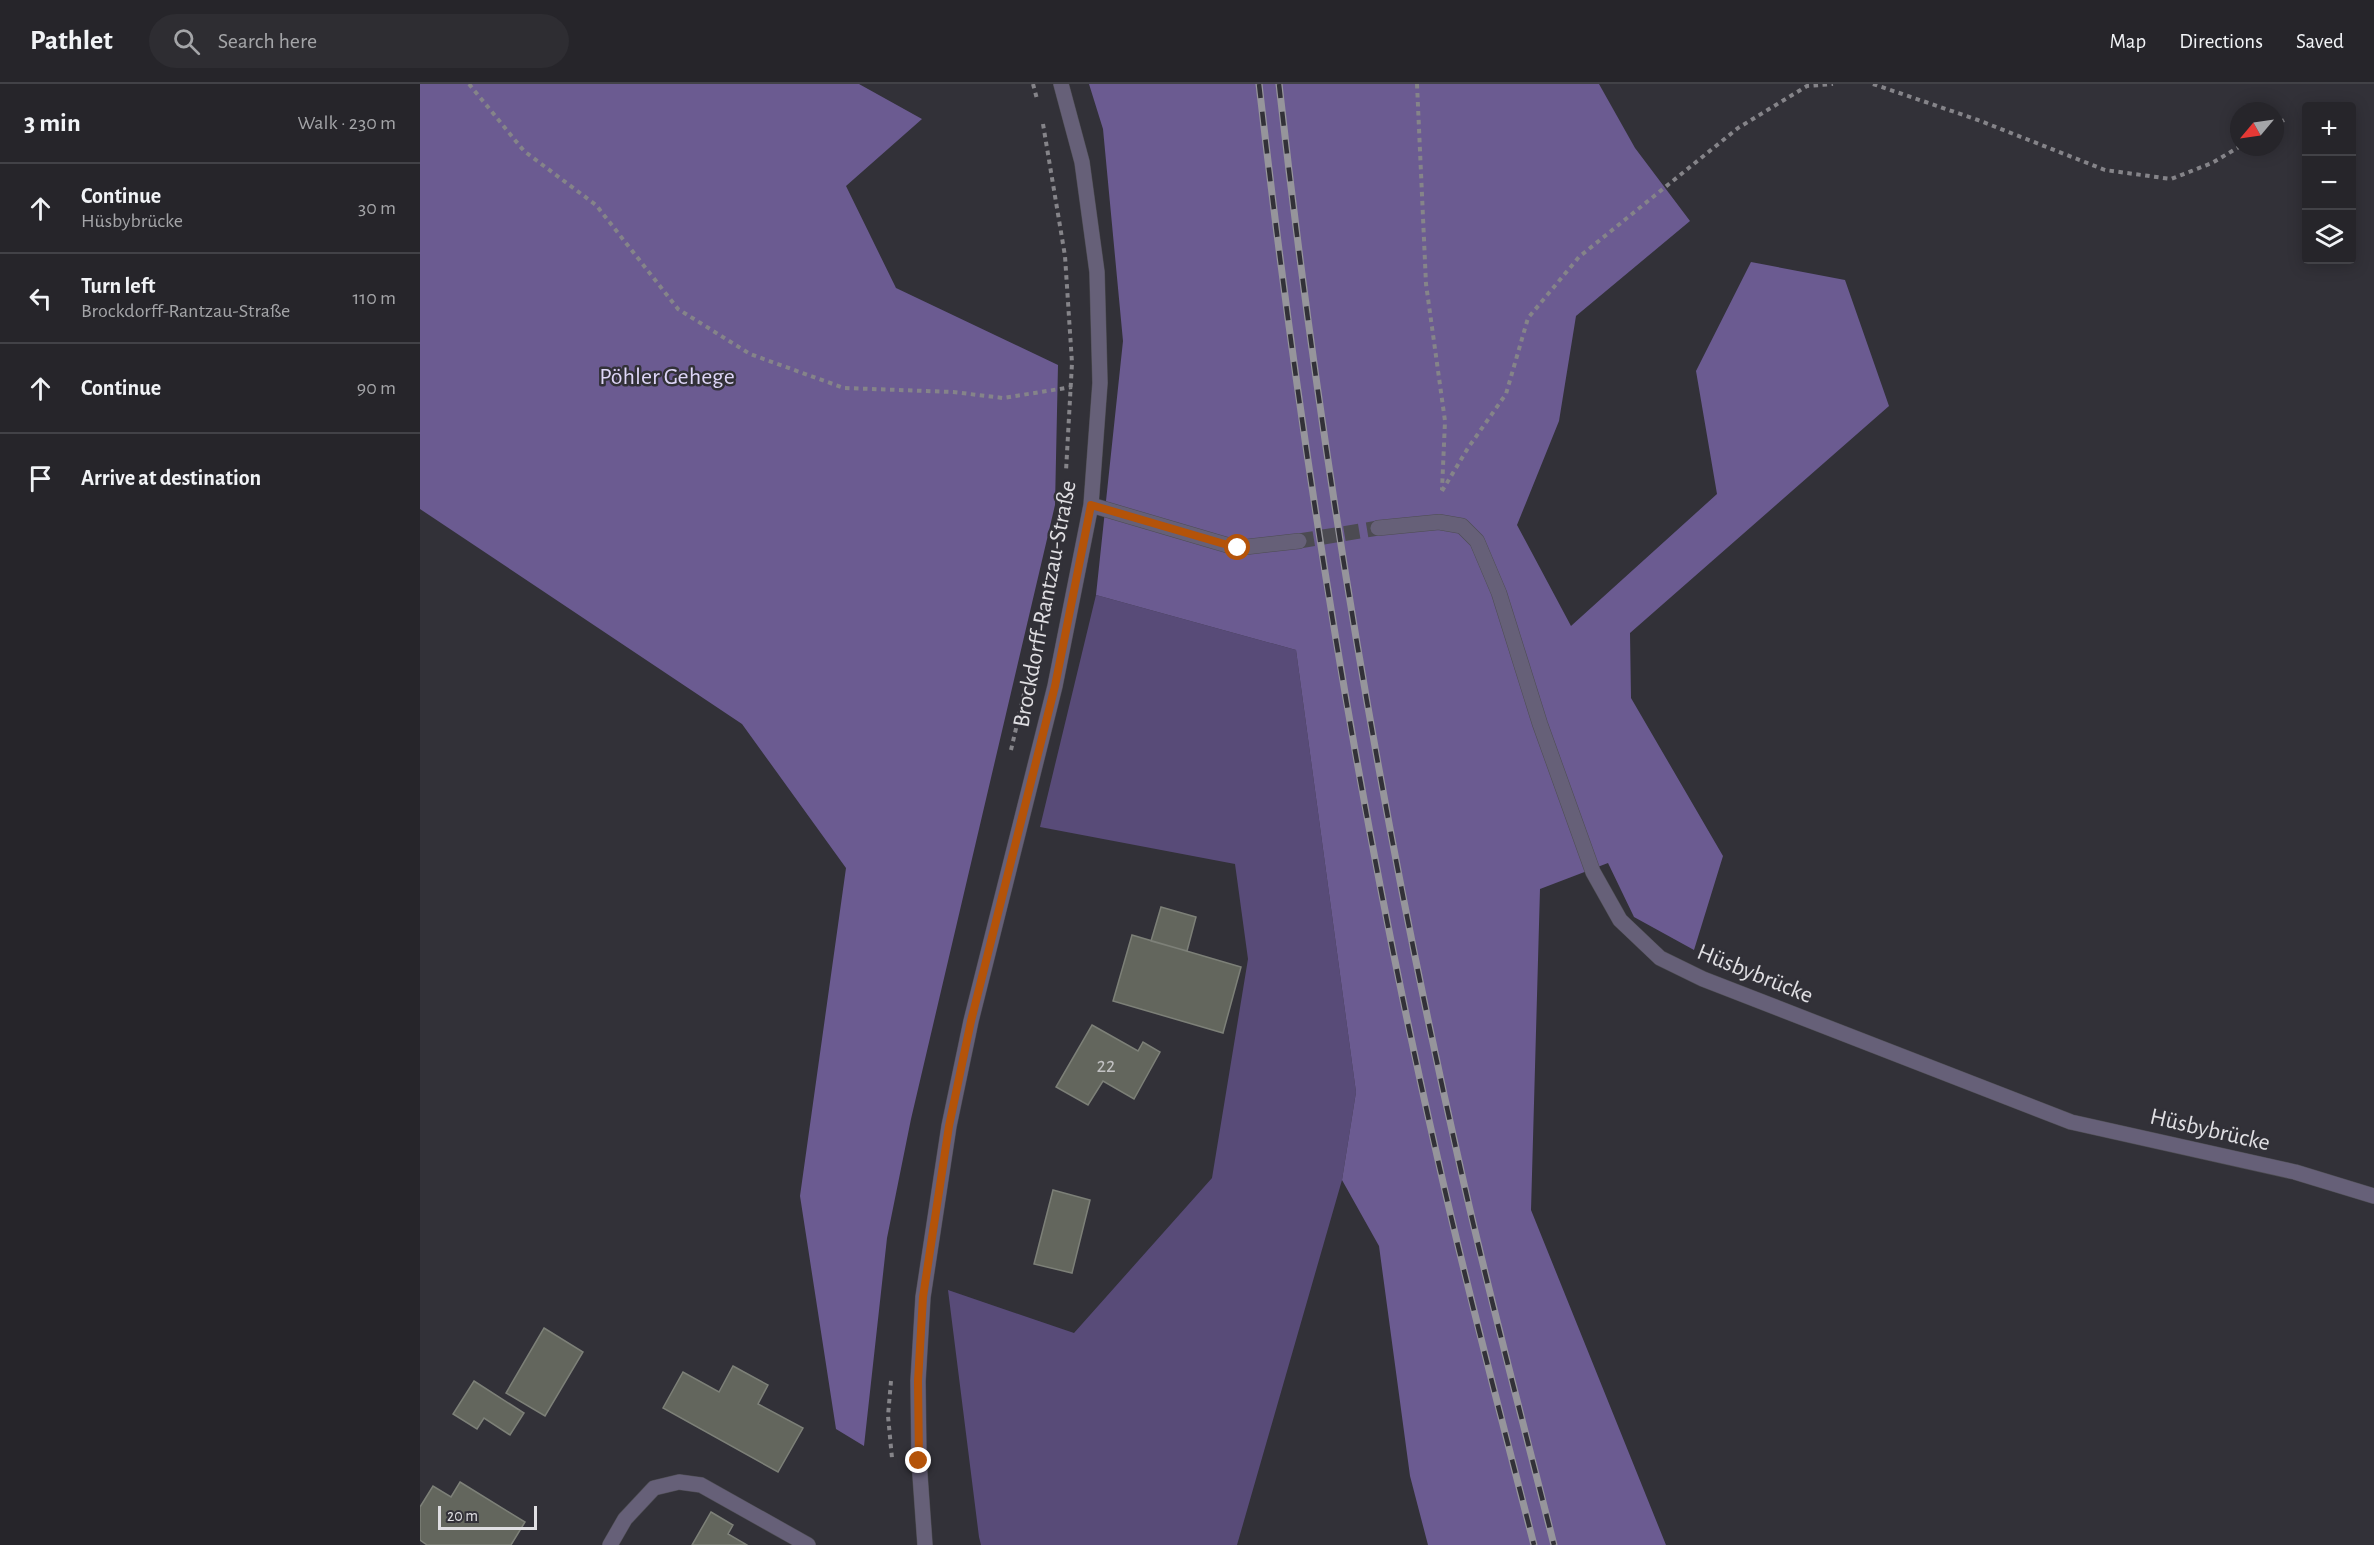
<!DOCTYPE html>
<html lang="en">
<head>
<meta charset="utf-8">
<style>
  :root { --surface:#26252a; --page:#2e2d32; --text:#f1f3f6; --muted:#a4a5a8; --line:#424247 }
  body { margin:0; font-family:"Alegreya Sans",sans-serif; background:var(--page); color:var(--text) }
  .controls { position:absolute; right:18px; top:18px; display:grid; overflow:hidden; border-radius:6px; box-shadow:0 3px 15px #0003 }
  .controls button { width:54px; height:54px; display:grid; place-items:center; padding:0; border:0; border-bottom:2px solid var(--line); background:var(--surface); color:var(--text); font:30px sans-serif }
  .compass { position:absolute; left:1810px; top:18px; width:54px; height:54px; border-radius:50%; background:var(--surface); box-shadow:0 3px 15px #0003; rotate:241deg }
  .scale { position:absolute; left:18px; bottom:15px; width:99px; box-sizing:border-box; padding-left:6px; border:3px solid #e0dfe3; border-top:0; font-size:16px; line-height:21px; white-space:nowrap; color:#e0dfe3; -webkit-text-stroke:4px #323138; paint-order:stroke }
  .stop { position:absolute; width:18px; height:18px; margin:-14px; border:4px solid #b45309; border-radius:50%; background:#fff }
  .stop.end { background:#b45309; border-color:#fff; box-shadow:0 2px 6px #0008 }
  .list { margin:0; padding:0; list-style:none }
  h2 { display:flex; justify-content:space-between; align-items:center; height:78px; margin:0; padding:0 24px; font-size:26px }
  h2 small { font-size:20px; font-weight:400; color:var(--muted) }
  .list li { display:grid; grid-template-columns:39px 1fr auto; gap:18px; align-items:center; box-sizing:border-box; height:90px; padding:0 24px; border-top:2px solid var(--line) }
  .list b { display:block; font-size:22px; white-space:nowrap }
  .list p { margin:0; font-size:20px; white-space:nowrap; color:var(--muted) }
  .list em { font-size:20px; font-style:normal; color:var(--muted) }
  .icon { flex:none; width:33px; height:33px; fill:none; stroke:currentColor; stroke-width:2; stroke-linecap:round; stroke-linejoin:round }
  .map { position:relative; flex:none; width:1954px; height:1461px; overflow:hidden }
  header { display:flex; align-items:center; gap:36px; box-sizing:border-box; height:84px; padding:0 30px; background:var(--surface); border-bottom:2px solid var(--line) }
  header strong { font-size:28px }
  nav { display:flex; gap:33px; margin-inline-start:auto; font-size:21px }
  .search { width:420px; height:54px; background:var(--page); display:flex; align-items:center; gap:15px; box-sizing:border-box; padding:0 21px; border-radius:33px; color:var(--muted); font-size:22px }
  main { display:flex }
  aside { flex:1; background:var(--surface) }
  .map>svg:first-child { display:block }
</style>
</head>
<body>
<header>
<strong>Pathlet</strong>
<div class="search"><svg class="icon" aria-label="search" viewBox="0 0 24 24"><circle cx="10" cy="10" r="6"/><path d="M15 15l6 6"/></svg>Search here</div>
<nav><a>Map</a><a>Directions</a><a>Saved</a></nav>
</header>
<main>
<aside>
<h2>3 min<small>Walk · 230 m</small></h2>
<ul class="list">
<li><svg class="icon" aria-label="ahead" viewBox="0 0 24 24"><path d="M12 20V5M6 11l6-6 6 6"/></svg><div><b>Continue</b><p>Hüsbybrücke</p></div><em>30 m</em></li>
<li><svg class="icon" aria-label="left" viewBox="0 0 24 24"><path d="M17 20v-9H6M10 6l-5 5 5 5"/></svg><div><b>Turn left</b><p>Brockdorff-Rantzau-Straße</p></div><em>110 m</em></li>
<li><svg class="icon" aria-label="ahead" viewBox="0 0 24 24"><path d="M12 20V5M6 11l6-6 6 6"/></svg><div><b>Continue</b></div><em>90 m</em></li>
<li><svg class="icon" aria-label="arrive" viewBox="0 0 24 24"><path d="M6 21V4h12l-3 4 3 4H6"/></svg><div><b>Arrive at destination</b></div></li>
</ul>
</aside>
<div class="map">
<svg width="1954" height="1461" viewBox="0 0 1954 1461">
  <rect width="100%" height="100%" fill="#323138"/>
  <!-- green -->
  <path fill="#584b78" d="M676,511L876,566L936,1008L922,1096L817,1461H561L559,1453L528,1206L654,1249L792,1094L828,875L815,780L620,743Z"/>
  <!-- forest -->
  <path fill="#6b5b91" d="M0,0H439L502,35L426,102L476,204L638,281L635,421L491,1035L467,1154L444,1362L416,1345L380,1112L426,784L322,640L0,425Z
    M669,0H1179L1215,64L1270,137L1156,232L1139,337L1097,441L1151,542L1297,410L1276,287L1331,178L1425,196L1469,322L1210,549L1211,614L1303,772L1274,866L1214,833L1188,779L1120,805L1111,1126L1246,1461H1008L990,1392L959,1162L922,1096L936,1008L876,566L676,511L703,257L683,45Z"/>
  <!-- building -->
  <path fill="#63665d" stroke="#7d8078" stroke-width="1.5" d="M741,823L776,833L767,867L731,857Z
    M712,851L821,883L803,949L693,917Z
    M672,941L718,967L723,958L740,968L714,1015L683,997L668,1021L636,1003Z
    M633,1106L670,1116L652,1189L614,1180Z
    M124,1244L163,1268L125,1332L86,1309Z
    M313,1282L348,1301L338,1320L383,1344L358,1388L243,1324L263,1288L299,1308Z
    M54,1297L104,1329L90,1351L64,1334L57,1345L33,1330Z
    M40,1398L105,1438L91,1461H7L0,1456V1423L13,1402L31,1413Z
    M291,1428L313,1441L308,1450L327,1461H272Z"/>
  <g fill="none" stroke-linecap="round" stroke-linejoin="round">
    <!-- minor-tunnel -->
    <path stroke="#4c4b52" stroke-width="15" stroke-dasharray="15 8" stroke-linecap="butt" d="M879,457L958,444"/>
    <defs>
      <path id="minor" d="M671,421L817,464L879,457
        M958,444L1019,438L1042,442L1057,457L1079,509L1120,640L1173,788L1200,836L1240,874L1283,895L1651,1038L1875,1088L1954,1112
        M190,1461L205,1435L234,1404L259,1398L281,1401L388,1461
        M505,1461L499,1377L498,1297L503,1213L529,1042L551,937L635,602L671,421L680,299L677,188L662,78L641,0"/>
    </defs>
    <!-- minor casing -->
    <use href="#minor" stroke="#4e4d53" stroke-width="16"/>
    <!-- path -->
    <path stroke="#858489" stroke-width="4" stroke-dasharray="4.5 4.5" stroke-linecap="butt" d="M49,0L104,67L176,121L258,225L330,270L424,304L533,308L583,314L652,303
      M613,0L617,15
      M997,0L1006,200L1025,337L1022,406
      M1453,0L1558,36L1685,86L1751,95L1792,79L1819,63
      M623,40L645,172L652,279L646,387
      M1855,41L1864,36
      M1022,407L1048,364L1086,310L1108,234L1159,173L1318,44L1387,2L1413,0
      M591,666L617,554
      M471,1297L468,1332L472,1374"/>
    <!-- minor -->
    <use href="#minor" stroke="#666078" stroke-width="15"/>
    <defs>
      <path id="rail" d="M839,0C881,369 939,736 1023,1098C1051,1220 1083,1340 1114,1461
        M859,0C900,367 960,731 1042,1091C1070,1215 1103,1338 1134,1461"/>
    </defs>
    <!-- rail casing -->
    <use href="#rail" stroke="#96959b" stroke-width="7"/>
    <!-- rail -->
    <use href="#rail" stroke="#323138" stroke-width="4.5" stroke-dasharray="14" stroke-linecap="butt"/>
  </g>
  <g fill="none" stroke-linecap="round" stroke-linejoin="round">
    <!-- route -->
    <path stroke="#b45309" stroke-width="8" d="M499,1377L498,1297L503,1213L529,1042L551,937L635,602L671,421L818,464"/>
  </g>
  <g text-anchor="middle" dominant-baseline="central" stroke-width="5" stroke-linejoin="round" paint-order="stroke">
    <!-- number labels -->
    <g font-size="21" fill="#c1c1c2">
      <text x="686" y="981">22</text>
    </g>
    <!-- park labels -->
    <g font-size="24" fill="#ded6f7" stroke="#323138">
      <text x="247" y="293">Pöhler Gehege</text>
    </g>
    <!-- street labels -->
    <g font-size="24" fill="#e0dfe3" stroke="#323138">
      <text transform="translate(625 520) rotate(-79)">Brockdorff-Rantzau-Straße</text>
      <text transform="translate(1335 890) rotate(22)">Hüsbybrücke</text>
      <text transform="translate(1790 1046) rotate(13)">Hüsbybrücke</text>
    </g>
  </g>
</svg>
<div class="controls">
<button>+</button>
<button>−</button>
<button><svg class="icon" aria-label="layers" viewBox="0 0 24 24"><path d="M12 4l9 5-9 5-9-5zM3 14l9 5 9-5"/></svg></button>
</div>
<svg class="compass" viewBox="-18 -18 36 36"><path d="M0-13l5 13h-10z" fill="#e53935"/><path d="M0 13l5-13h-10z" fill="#a4a5a8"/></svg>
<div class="scale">20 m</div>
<div class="stop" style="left:818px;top:464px"></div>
<div class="stop end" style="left:499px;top:1377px"></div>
</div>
</main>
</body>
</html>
